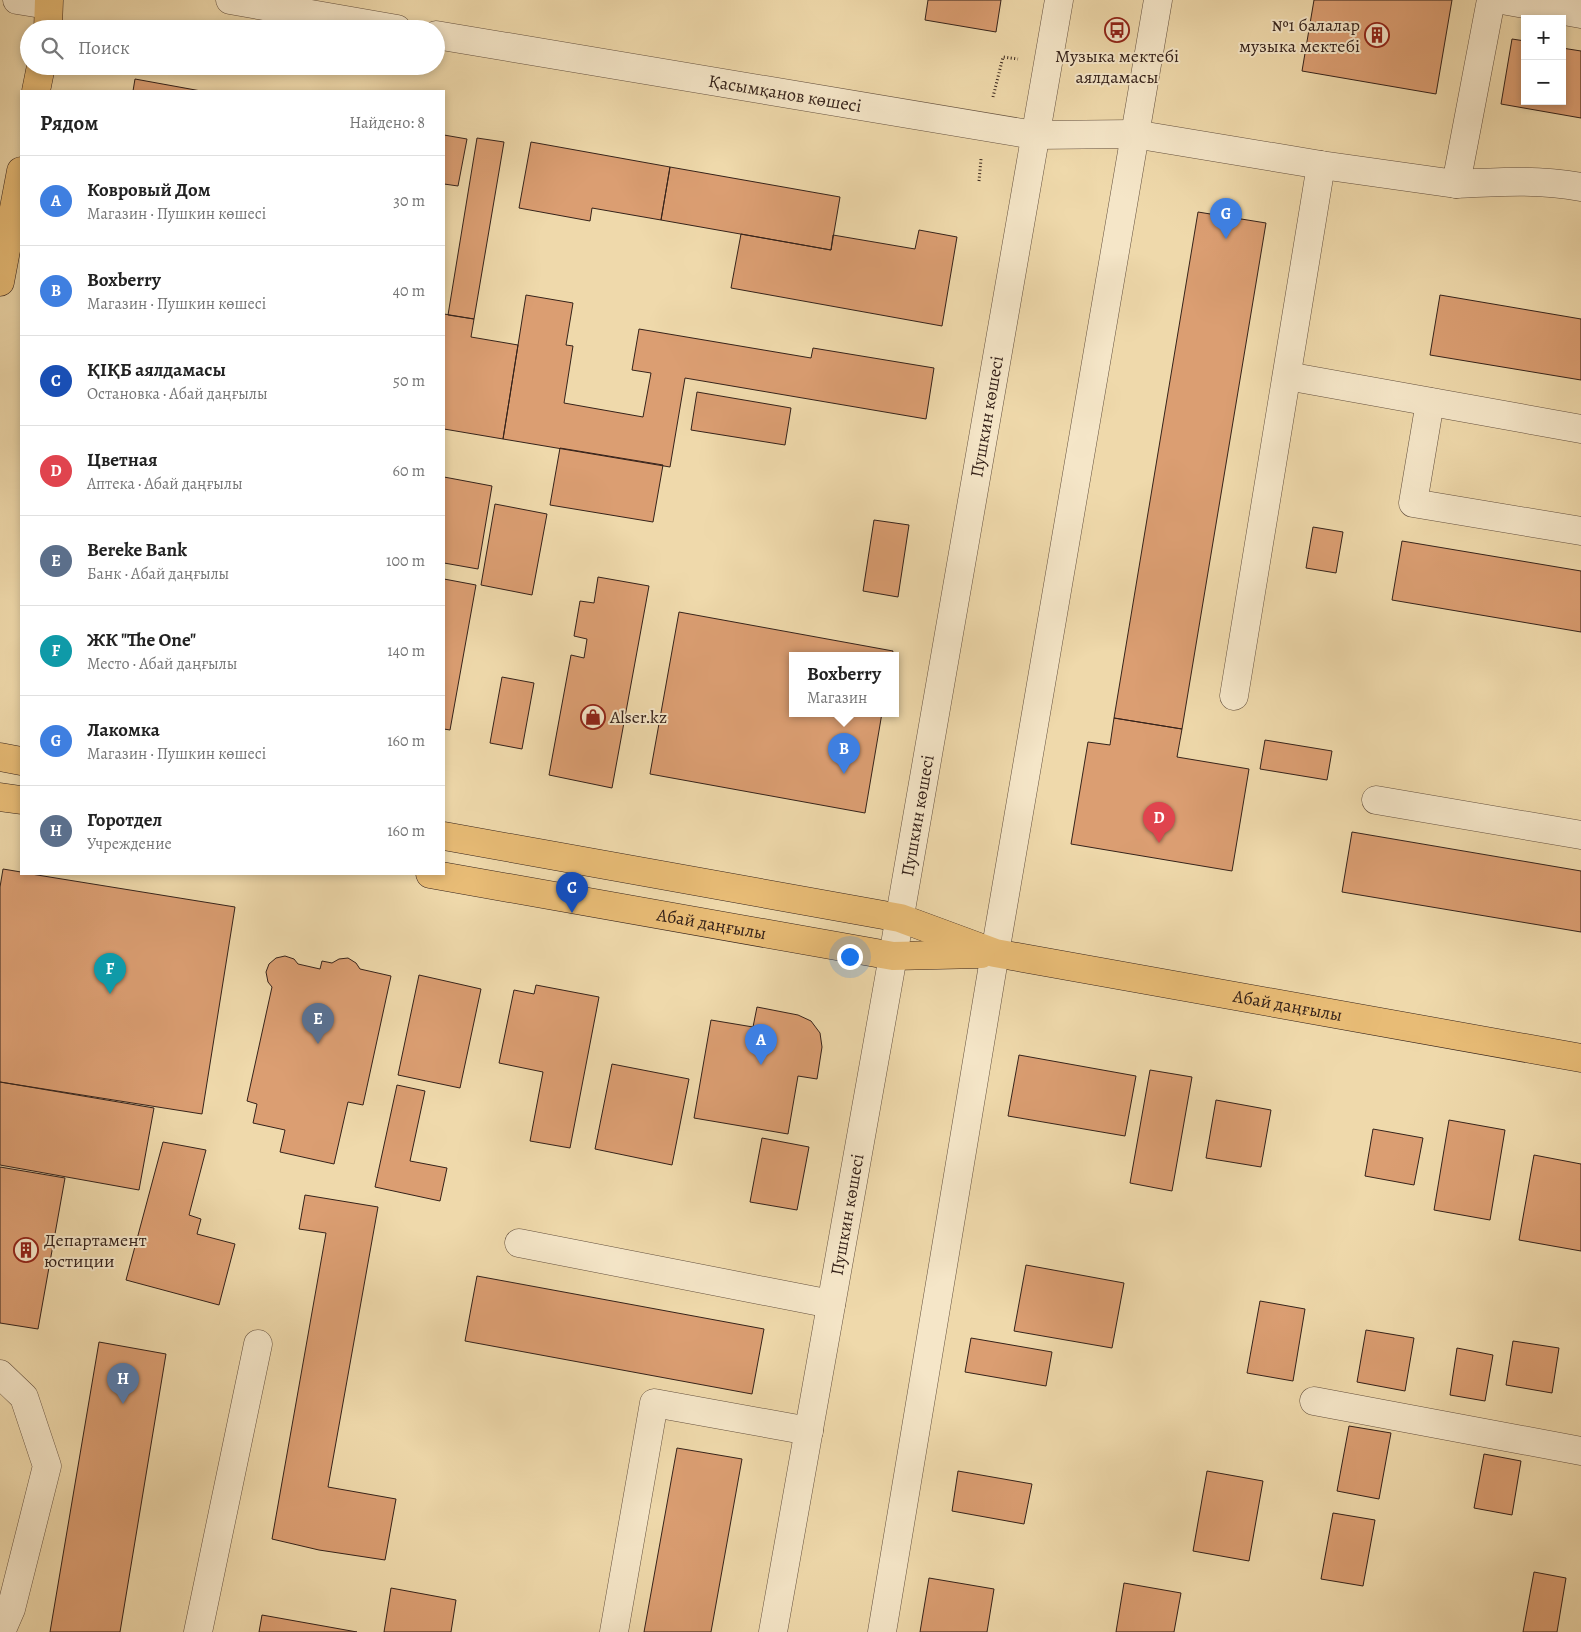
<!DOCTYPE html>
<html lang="ru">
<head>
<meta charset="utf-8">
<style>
  :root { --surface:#fff; --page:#f6f6f6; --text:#222; --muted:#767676; --line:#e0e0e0; --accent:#d93025 }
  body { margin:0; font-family:Alegreya,serif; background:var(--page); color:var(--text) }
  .controls { position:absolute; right:15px; top:15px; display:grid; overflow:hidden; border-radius:0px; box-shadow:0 2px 8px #0003 }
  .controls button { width:45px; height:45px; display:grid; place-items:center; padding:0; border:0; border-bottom:1px solid var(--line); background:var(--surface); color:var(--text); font:25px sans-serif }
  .you { position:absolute; left:849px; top:956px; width:18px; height:18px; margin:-12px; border:4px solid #fff; border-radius:50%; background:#1a73e8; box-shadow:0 0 0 8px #1a73e833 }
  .badge { display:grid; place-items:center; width:32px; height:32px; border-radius:50%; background:var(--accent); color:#fff; font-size:16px; font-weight:700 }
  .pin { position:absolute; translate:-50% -41px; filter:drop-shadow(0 1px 2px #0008) }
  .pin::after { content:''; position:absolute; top:26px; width:18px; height:15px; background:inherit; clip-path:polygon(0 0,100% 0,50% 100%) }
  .popup { position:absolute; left:789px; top:652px; width:110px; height:65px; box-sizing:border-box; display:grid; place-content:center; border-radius:0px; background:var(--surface); filter:drop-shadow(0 1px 4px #0005); font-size:16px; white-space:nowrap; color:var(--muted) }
  .popup b { font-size:19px; color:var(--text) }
  .popup::after { content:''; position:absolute; left:50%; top:100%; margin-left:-10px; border:10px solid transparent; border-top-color:var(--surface) }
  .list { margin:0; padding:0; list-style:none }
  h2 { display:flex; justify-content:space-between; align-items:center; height:65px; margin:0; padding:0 20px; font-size:21px }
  h2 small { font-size:16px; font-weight:400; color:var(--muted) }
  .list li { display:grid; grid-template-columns:32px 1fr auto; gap:15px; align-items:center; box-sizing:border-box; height:90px; padding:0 20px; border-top:1px solid var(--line) }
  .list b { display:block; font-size:19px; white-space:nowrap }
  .list p { margin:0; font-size:16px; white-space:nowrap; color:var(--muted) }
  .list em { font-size:16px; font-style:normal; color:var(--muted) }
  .icon { flex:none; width:28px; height:28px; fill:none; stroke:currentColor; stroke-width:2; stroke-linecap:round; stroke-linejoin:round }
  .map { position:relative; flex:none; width:1581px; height:1632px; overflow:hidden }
  .search { position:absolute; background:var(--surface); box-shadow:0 2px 8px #0003; left:20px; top:20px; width:425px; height:55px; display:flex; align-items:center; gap:12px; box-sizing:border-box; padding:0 18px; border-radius:28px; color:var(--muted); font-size:19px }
  .panel { position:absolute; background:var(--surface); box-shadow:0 2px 8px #0003; left:20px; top:90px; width:425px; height:785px; border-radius:0px }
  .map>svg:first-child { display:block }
</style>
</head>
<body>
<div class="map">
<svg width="1581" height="1632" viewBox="0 0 1581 1632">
  <rect width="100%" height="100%" fill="#efd9ab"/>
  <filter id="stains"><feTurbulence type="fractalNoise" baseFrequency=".004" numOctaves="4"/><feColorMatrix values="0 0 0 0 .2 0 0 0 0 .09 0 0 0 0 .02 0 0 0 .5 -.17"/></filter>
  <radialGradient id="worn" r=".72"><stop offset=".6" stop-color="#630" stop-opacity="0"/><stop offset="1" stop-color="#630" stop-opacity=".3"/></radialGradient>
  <!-- building -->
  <path fill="#db9e72" stroke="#35221a" d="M928,0H1001L996,32L925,20Z
    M1314,0H1452L1436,94L1302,71Z
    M1512,39L1525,41V101H1562V48L1581,51V118L1501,104Z
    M135,79L201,91H133Z
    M444,135L467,139L458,186L444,184Z
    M477,138L504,142L474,319L448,315Z
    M531,142L670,167L661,220L592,208L590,221L519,208Z
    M670,167L840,197L831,250L661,220Z
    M1198,212L1266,223L1182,729L1114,718Z
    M919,230L957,237L942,326L731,288L741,234L831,250L833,235L915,249Z
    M526,295L573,303L566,345L573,346L564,403L643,417L651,373L632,370L639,329L811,358L813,348L934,368L926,419L685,378L670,467L503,439Z
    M1440,295L1581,319V380L1430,355Z
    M444,314L474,319L471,337L518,345L503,439L444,429Z
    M697,392L791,408L785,445L691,430Z
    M560,448L663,465L653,522L550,505Z
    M444,477L492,486L478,569L444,563Z
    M495,504L547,514L532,595L481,585Z
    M874,520L909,525L898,597L863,591Z
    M1313,527L1343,532L1336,573L1306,568Z
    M1402,541L1581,571V632L1392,600Z
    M598,577L649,586L612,788L549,775L571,655L584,658L587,639L574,636L580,601L594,603Z
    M444,579L476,585L450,730L444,729Z
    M679,612L893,651L892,655H793V713H882L865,813L650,774Z
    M502,677L534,683L522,749L490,743Z
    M1114,718L1182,729L1177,757L1249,769L1232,871L1071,844L1088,742L1110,745Z
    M1265,740L1332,751L1327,780L1260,769Z
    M1352,832L1581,871V932L1342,892Z
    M3,869L21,872V874H31L235,907L202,1114L0,1082V887Z
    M285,956L294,959L298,964L320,969L322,961L332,963L339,959L348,958L356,963L360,969L391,976L363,1105L348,1102L334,1164L280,1152L285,1130L253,1123L257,1104L247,1101L272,987L268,982L266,972L269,964L276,958Z
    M419,975L481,989L460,1088L398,1075Z
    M536,985L599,997L570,1148L530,1141L543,1072L499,1063L514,990L534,994Z
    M757,1007L798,1015L811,1021L820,1033L822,1047L817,1079L798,1076L788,1134L694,1118L711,1020L753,1027Z
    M1019,1055L1136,1076L1125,1136L1008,1116Z
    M612,1064L689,1079L672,1165L595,1149Z
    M1150,1070L1192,1077L1172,1191L1130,1183Z
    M0,1082L154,1108L139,1190L0,1165Z
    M397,1085L425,1091L410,1161L447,1168L440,1201L375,1187Z
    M1216,1100L1271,1110L1261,1167L1206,1158Z
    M1449,1120L1505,1130L1490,1220L1434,1210Z
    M1373,1129L1423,1138L1414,1185L1365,1176Z
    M762,1138L809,1147L797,1210L750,1202Z
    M163,1142L206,1150L189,1215L201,1219L197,1234L235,1244L219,1305L126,1280Z
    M1534,1155L1581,1164V1251L1519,1240Z
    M0,1167L65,1178L38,1329L0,1323Z
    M305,1195L378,1207L328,1487L396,1499L385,1560L319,1550L272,1539L326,1233L299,1229Z
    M1026,1265L1124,1283L1112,1348L1014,1331Z
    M477,1276L764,1329L752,1394L465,1341Z
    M1260,1301L1305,1309L1293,1381L1247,1373Z
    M1366,1330L1414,1338L1405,1391L1357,1382Z
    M971,1338L1052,1352L1046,1386L965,1372Z
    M1513,1341L1559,1348L1552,1393L1506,1385Z
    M99,1342L166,1354L120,1632H50Z
    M1457,1348L1493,1355L1485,1401L1450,1395Z
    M1349,1426L1391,1433L1379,1499L1337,1491Z
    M677,1448L742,1459L711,1632H644Z
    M1484,1454L1521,1461L1512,1515L1474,1508Z
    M958,1471L1032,1484L1024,1524L952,1511Z
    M1207,1471L1263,1481L1249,1561L1193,1551Z
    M1333,1513L1375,1520L1363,1586L1321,1579Z
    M1534,1572L1566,1578L1557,1632H1523Z
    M929,1578L994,1589L987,1632H920Z
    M1124,1583L1181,1593L1174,1632H1116Z
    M391,1588L456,1600L451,1632H384Z
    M262,1615L357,1632H259Z"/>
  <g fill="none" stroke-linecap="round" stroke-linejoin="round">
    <defs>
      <g id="minor">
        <path d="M17,0L48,5"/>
        <path d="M230,0L397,29"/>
        <path d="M1502,0L1581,14"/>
        <path id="s1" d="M436,35L1034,135L1134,134L1321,165L1456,184L1491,0"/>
        <path d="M1456,184C1498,182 1539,179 1581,187"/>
        <path d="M1287,376L1581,429"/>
        <path d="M1430,402L1413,503L1581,531"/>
        <path d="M1234,696L1321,165"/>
        <path d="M1376,800L1581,835"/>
        <path d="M519,1243L831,1304"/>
        <path d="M0,1374L24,1397L47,1466L11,1609L1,1632"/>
        <path d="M1314,1401L1581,1451"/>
        <path d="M198,1632L258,1344"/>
        <path d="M614,1632L654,1403L809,1431"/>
        <path id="s2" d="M773,1632L893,956L1059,0"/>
        <path d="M882,1632L995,953L1158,0"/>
      </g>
      <g id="major">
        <path d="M48,29L49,0"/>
        <path d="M36,91L41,66"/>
        <path d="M0,282L21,171"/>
        <path d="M0,757L21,761"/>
        <path d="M0,797L21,800"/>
        <path id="s3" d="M444,836L900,918L995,953L1581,1058"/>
        <path id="s4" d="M430,874L893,956L981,954"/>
      </g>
    </defs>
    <!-- minor casing -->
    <use href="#minor" stroke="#64503e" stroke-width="29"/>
    <!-- major casing -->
    <use href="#major" stroke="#35221a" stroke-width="29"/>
    <!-- path -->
    <path stroke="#35221a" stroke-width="3" stroke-dasharray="1 2.5" stroke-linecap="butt" d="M993,97L1003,57L1018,59
      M979,181L981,159"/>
    <!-- minor -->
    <use href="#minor" stroke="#f5e6c8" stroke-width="28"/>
    <!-- major -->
    <use href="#major" stroke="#e8bc76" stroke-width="28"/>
  </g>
  <!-- icons -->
  <defs>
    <symbol id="bus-ring" viewBox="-11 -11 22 22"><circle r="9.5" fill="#f5e6c8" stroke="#8f2418" stroke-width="1.5"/><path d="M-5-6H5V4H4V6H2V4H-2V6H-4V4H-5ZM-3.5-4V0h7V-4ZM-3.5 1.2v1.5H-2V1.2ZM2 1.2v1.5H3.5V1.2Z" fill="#8f2418"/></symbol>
    <symbol id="building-ring" viewBox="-11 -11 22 22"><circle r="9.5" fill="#f5e6c8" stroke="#8f2418" stroke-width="1.5"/><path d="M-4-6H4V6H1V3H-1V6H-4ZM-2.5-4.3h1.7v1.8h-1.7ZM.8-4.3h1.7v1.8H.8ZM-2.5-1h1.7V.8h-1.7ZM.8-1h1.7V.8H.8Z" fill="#8f2418"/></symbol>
    <symbol id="shop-ring" viewBox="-11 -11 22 22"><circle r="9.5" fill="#f5e6c8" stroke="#8f2418" stroke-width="1.5"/><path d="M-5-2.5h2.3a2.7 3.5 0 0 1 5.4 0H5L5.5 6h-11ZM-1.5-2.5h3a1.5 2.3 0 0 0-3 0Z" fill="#8f2418"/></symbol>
  </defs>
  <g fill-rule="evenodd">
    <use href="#bus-ring" x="1103" y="16" width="28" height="28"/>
    <use href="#building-ring" x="1363" y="21" width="28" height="28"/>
    <use href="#shop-ring" x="579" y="703" width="28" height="28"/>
    <use href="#building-ring" x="12" y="1236" width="28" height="28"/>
  </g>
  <g text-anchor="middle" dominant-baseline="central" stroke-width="4" stroke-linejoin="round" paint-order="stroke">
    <!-- poi labels -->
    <g font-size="18" fill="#35221a" stroke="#f5e6c8" text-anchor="start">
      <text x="1360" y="25" text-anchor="end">№1 балалар<tspan x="1360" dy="21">музыка мектебі</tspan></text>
      <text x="1117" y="56" text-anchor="middle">Музыка мектебі<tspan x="1117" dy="21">аялдамасы</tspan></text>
      <text x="610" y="717">Alser.kz</text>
      <text x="44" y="1240">Департамент<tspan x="44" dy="21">юстиции</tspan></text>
    </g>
    <!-- street labels -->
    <g font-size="18" fill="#35221a" stroke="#f5e6c8">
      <text stroke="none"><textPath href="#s1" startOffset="354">Қасымқанов көшесі</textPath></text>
      <text stroke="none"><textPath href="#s2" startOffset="1234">Пушкин көшесі</textPath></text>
      <text stroke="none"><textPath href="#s2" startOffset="829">Пушкин көшесі</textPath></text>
      <text stroke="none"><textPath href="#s4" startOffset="286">Абай даңғылы</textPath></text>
      <text stroke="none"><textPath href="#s3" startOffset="862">Абай даңғылы</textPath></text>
      <text stroke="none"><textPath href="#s2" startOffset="424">Пушкин көшесі</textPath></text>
    </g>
  </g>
  <rect width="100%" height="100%" filter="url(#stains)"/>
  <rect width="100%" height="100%" fill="url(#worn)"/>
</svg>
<div class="controls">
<button>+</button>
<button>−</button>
</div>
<div class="you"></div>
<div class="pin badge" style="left:761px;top:1065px;background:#3f7fe0">A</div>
<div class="pin badge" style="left:844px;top:774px;background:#3f7fe0">B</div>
<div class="popup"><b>Boxberry</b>Магазин</div>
<div class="pin badge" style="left:572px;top:913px;background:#1a4fb4">C</div>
<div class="pin badge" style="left:1159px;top:843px;background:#e0444e">D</div>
<div class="pin badge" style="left:318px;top:1044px;background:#5c6f8a">E</div>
<div class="pin badge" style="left:110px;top:994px;background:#0f9aa8">F</div>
<div class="pin badge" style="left:1226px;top:239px;background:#3f7fe0">G</div>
<div class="pin badge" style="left:123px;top:1404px;background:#5c6f8a">H</div>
<div class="search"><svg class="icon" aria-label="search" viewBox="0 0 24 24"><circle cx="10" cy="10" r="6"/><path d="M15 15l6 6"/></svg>Поиск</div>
<section class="panel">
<h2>Рядом<small>Найдено: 8</small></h2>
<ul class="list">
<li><span class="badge" style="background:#3f7fe0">A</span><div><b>Ковровый Дом</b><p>Магазин · Пушкин көшесі</p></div><em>30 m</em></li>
<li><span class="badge" style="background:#3f7fe0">B</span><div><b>Boxberry</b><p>Магазин · Пушкин көшесі</p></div><em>40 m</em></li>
<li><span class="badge" style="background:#1a4fb4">C</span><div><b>ҚІҚБ аялдамасы</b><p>Остановка · Абай даңғылы</p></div><em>50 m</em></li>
<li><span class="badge" style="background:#e0444e">D</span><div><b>Цветная</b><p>Аптека · Абай даңғылы</p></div><em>60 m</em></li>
<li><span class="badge" style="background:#5c6f8a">E</span><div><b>Bereke Bank</b><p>Банк · Абай даңғылы</p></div><em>100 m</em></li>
<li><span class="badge" style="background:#0f9aa8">F</span><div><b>ЖК &quot;The One&quot;</b><p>Место · Абай даңғылы</p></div><em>140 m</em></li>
<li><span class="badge" style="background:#3f7fe0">G</span><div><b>Лакомка</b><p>Магазин · Пушкин көшесі</p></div><em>160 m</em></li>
<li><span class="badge" style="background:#5c6f8a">H</span><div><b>Горотдел</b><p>Учреждение</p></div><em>160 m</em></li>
</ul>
</section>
</div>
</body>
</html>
